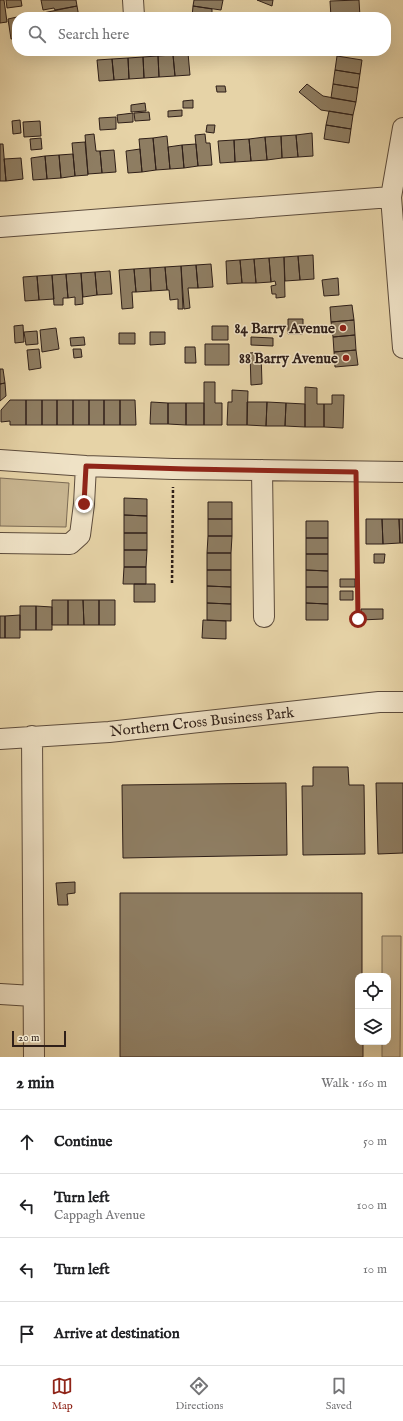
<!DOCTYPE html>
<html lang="en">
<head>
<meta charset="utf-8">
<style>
  :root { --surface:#fff; --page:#f2f2f2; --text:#202124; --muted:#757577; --line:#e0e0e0; --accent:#8f2418 }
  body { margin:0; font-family:"IM FELL English",serif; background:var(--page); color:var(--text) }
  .controls { position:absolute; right:12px; bottom:12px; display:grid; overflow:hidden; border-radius:8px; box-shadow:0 4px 16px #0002 }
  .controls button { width:36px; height:36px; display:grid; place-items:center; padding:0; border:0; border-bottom:1px solid var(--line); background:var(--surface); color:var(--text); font:20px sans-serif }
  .scale { position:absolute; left:12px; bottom:10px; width:54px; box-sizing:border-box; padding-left:4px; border:2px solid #2f1f18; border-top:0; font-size:11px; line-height:14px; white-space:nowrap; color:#2f1f18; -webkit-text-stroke:3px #efe2c6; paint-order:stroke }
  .stop { position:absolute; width:12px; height:12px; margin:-9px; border:3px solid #8f2418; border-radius:50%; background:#fff }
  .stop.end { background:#8f2418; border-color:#fff; box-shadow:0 1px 4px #0008 }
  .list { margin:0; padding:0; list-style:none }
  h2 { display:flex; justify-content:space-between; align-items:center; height:52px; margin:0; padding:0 16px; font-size:17px }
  h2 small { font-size:13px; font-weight:400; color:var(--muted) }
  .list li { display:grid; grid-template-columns:26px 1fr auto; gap:12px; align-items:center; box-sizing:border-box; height:64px; padding:0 16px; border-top:1px solid var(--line) }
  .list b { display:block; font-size:15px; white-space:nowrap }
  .list p { margin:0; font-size:13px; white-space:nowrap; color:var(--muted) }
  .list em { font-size:13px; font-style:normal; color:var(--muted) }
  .icon { flex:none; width:22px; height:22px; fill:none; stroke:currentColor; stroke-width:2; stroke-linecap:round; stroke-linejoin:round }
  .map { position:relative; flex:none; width:403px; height:1057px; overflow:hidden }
  .search { position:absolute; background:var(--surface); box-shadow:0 4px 16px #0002; left:12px; right:12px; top:12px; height:44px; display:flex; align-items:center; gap:10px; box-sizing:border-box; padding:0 14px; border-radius:16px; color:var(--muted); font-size:15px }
  .sheet { height:308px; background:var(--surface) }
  nav { display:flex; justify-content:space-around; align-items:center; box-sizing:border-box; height:56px; border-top:1px solid var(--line); background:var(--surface); font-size:11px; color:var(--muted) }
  nav a { display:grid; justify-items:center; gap:2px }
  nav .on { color:var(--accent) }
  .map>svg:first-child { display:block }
</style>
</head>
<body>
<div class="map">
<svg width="403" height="1057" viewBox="0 0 403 1057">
  <rect width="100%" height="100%" fill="#e6d3a7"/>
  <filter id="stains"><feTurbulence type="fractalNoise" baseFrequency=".005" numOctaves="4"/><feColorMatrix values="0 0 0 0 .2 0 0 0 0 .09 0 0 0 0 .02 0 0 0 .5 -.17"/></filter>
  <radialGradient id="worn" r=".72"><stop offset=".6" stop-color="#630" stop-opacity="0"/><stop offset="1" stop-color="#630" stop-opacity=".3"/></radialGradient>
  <!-- green -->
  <path fill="#c7b48f" stroke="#7b6a54" d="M0,478L69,483L66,527L0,526Z
    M382,936H401L400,1057H382V1042H388V976H382Z"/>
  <!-- building -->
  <path fill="#8e7d62" stroke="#2f1f18" d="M0,0H4L7,22L0,23Z
    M6,0H21L22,6L7,8Z
    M41,0H76L77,6L55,10L54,8L43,10Z
    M194,0H223L221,10L193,6Z
    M257,0H273L272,6Z
    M359,0L360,17H331L330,1Z
    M77,6L79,17H44L43,13Z
    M193,6L212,9V15L226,17H192Z
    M17,17V38L11,39L8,19Z
    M188,53L190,75L175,76L173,55Z
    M173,55L175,76L159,77L158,56Z
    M158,56L159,77L144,78L143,57Z
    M337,56L362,60L360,74L335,70Z
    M143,57L144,78L129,79L128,58Z
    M128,58L129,79L114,80L112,59Z
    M112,59L114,80L99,81L97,60Z
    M335,70L360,74L358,88L333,84Z
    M307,84L323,96L356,102L353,115L321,110L299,92Z
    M333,84L358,88L356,102L331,98Z
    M216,86H225L226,92H217Z
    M193,100V108H183V101Z
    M145,103L146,111L131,112V105Z
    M182,110V116L168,117V111Z
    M329,111L353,115L351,129L326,125Z
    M149,112L150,120L135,121L134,113Z
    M133,113V122L118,123L117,115Z
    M116,117V129L100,130L99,118Z
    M20,120L21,133L13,134L12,121Z
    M40,121L41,136L24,137L23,122Z
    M207,125H215L214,133L206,132Z
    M326,125L351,129L349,143L324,139Z
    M312,133L313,156L298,157L296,135Z
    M94,134L96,151H100L102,173L88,174L85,135Z
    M205,134L206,143H210L212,165L198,166L195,135Z
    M296,135L298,157L282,158L281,136Z
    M167,136L170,169L156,170L153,138Z
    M281,136L282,158L267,160L265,137Z
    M265,137L267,160L251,161L249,139Z
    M41,138L42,149L31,150L30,139Z
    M153,138L156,170L142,172L139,139Z
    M249,139L251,161L235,162L234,140Z
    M234,140L235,162L220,163L218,141Z
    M85,142L88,175L75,176L72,143Z
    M0,144H3L6,181H0Z
    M196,144L198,166L184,168L182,145Z
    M182,145L184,168L170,169L168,147Z
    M140,149L142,172L128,173L126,151Z
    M114,150L116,172L102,173L100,151Z
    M73,154L75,176L61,178L59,155Z
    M59,155L61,178L47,179L45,156Z
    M45,156L47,179L33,180L31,158Z
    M21,158L23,179L6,181L4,159Z
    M313,255L314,279L300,280L298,256Z
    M298,256L300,280L285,281L284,257Z
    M284,257L285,297L276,298V294H272L271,286L276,285L275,281L271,282L269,258Z
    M269,258L271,282L256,283L254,259Z
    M254,259L256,283H242L240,260Z
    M240,260L242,283L227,284L226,261Z
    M211,264L213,287L198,288L196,265Z
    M196,265L198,288H188L190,308L184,309L181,266Z
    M181,266L183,309H178V299L170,300L169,290H167L165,267Z
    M165,267L167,290L151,291L150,268Z
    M150,268L151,291L136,292L134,269Z
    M134,269L136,292H132L133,308L122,309L119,270Z
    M110,271L112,294L97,295L95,272Z
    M95,272L97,295L83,297L81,273Z
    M81,273L83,304L75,305V297L68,298L66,274Z
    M66,274L68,298H63V305H54L52,275Z
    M52,275L54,299L39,300L37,276Z
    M37,276L39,300L25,301L23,277Z
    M338,278L339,295L324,296L322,280Z
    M352,305L354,320L331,322L330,307Z
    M288,319H303V334H288Z
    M354,320L355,335L333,337L331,322Z
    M23,325L24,342L15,343L14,326Z
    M212,326H228V340H212Z
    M56,328L59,349L42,352L40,330Z
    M37,331L38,344L26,345L24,332Z
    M150,332H165V344L150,345Z
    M119,333H135V344H119Z
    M355,335L356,350L334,352L333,337Z
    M84,337L85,345L71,346L70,338Z
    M251,337L273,338V346L251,345Z
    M205,344H229V365H205Z
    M185,347H195L196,363H185Z
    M39,349L41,368L29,370L27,350Z
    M73,349H81L82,357L74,358Z
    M356,350L358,365L335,367L334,352Z
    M261,352L262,384L251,385L250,353Z
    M0,369H3L5,383L0,384Z
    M204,382H215V403H222V425H204Z
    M5,383L6,396L0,401V384Z
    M305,387L317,388V404H324V427H305Z
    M232,390L248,391L247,425H227L228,402H232Z
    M332,395H344L343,428L324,427V404H332Z
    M10,400H26V425H10V421L1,422V410Z
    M26,400H42V425H26Z
    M42,400H57V425H42Z
    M57,400H73V425H57Z
    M73,400H89V425H73Z
    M89,400H104V425H89Z
    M104,400H120V425H104Z
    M120,400H135L136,425H120Z
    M151,402L168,403V424H150Z
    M247,402H267L266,426L247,425Z
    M267,402L286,403L285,426H266Z
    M168,403H186V425L168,424Z
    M186,403H204V425H186Z
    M286,403L305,404V427L285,426Z
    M124,498L147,499V516L124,515Z
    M208,502H232V519H208Z
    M124,515L147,516V533H124Z
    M208,519H232V536H208Z
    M366,519H382L383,544H366Z
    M382,519H399L400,543L383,544Z
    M399,519H403V543H400Z
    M306,521H328V538H306Z
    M124,533H147V550H124Z
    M208,536H232L231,553H207Z
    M306,538H328V554H306Z
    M124,550H147L146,567H124Z
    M207,553H231V570H207Z
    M306,554H328V571L306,570Z
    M374,554H385L384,563H374Z
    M124,567H146V584H123Z
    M207,570H231V587L207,586Z
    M306,570L328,571V587H306Z
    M340,579H355V587H340Z
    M134,584H155V602H134Z
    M207,586L231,587V604L207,603Z
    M306,587H328V604L306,603Z
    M340,591H353V600H340Z
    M52,600H68V625H52Z
    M68,600H83L84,625H68Z
    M83,600H99V625H84Z
    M99,600H115V625H99Z
    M207,603L231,604V621L207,620Z
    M306,603L328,604V620H306Z
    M20,606H36V630H20Z
    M36,606L52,607V630H36Z
    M361,609H383V619L361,620Z
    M20,615V638H5V616Z
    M0,616H5V638H0Z
    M203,620L226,621V639L202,638Z
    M313,767H348L349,785H364L365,854L303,855L302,786H313Z
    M286,783L287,855L123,858L122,785Z
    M376,783H403V853L378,854Z
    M75,882V893L67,894L68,905H58L56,883Z
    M120,893H362V976H358V1042H363V1057H120Z"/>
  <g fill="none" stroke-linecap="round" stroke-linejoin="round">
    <defs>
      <path id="minor" d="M133,0L134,16
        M403,128L391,197L403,348
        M0,227L391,197
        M0,460L86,466L173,469L403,472
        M262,470L264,617
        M0,543L70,544L80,535L84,504L86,466
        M32,736L34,1057
        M0,739L109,732L379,702H403
        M0,994L33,996"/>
    </defs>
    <!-- minor casing -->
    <use href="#minor" stroke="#5d4c3c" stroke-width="22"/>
    <!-- path -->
    <path stroke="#2f1f18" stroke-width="2.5" stroke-dasharray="3 2" stroke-linecap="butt" d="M356,490L358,619
      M172,583L173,487"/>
    <!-- minor -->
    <use href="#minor" stroke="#efe2c6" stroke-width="20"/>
  </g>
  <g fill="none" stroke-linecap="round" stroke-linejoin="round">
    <!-- route -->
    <path stroke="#8f2418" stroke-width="5" d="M84,504L86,466L187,469L356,472L358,619"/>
  </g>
  <!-- markers -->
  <g fill="#8f2418" stroke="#efe2c6" stroke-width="1.5">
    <circle cx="343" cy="328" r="4"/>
    <circle cx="346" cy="358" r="4"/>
  </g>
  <g text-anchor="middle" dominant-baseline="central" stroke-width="3" stroke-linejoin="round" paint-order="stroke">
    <!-- poi labels -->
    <g font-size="15" font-weight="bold" fill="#2f1f18" stroke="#efe2c6" text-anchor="end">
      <text x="335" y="328">84 Barry Avenue</text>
      <text x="338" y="358">88 Barry Avenue</text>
    </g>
    <!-- street labels -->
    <g font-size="15" fill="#2f1f18" stroke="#efe2c6">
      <text transform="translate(202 722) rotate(-6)">Northern Cross Business Park</text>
    </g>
  </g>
  <rect width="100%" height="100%" filter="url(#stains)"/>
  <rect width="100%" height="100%" fill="url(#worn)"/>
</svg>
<div class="controls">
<button><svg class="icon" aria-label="locate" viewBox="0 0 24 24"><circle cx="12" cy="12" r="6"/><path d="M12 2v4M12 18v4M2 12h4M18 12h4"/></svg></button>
<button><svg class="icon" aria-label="layers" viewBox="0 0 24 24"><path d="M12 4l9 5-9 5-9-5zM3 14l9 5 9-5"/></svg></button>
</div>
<div class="scale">20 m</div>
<div class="stop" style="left:358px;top:619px"></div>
<div class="stop end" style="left:84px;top:504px"></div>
<div class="search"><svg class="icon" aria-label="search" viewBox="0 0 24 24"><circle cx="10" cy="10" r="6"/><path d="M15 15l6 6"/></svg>Search here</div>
</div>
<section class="sheet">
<h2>2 min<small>Walk · 160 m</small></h2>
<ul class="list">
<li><svg class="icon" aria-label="ahead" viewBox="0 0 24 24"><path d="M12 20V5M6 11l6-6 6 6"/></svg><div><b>Continue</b></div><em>50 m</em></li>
<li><svg class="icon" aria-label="left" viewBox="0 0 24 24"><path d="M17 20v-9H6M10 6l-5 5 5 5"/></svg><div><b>Turn left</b><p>Cappagh Avenue</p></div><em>100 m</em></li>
<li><svg class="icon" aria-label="left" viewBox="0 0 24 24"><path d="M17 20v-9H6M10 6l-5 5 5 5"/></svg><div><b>Turn left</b></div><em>10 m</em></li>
<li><svg class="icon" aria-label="arrive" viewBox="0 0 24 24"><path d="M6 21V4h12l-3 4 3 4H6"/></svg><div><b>Arrive at destination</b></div></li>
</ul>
</section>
<nav>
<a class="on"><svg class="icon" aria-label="map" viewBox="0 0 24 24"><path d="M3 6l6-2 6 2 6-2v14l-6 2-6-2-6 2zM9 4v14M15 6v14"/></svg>Map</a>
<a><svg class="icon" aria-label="directions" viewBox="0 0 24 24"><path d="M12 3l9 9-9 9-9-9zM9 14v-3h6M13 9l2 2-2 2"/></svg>Directions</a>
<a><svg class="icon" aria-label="saved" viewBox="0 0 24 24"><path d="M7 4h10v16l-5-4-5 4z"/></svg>Saved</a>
</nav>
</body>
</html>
